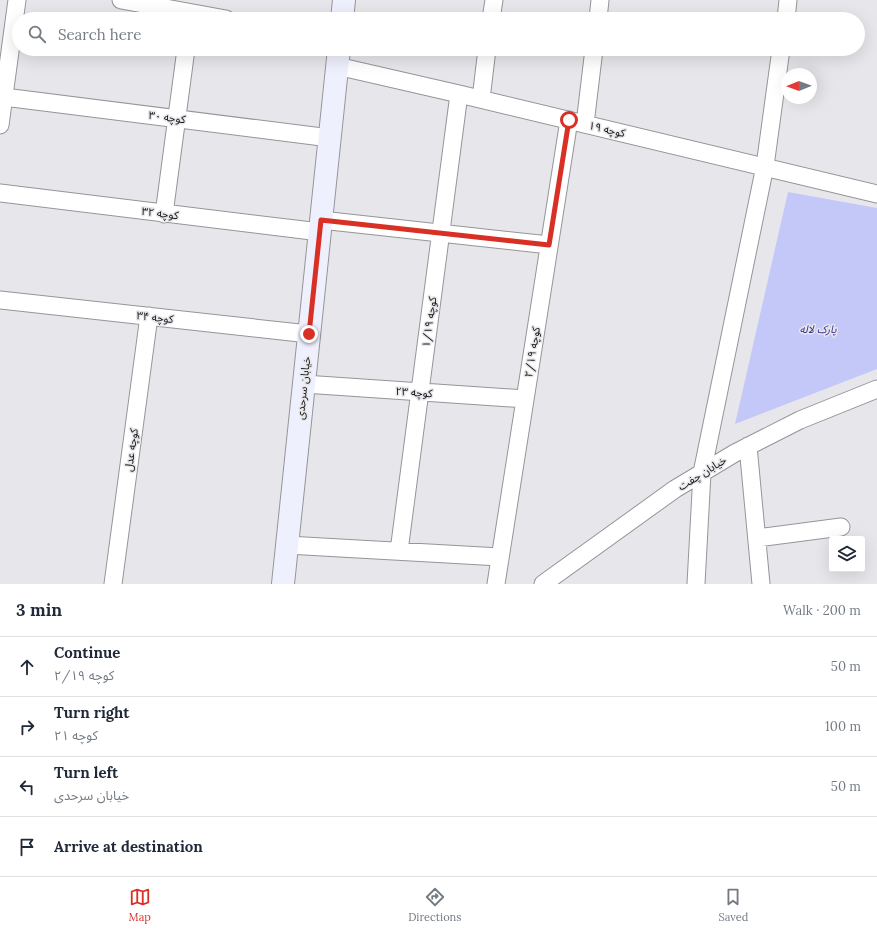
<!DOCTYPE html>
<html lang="en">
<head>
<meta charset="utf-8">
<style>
  :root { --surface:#fff; --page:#f6f6f7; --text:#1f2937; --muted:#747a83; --line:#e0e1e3; --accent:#d93025 }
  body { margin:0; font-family:Lora,"Noto Sans Arabic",serif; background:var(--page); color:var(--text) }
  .controls { position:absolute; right:12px; bottom:12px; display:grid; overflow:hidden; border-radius:4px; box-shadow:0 4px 16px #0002 }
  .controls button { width:36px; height:36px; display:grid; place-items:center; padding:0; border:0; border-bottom:1px solid var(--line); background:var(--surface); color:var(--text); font:20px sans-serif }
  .compass { position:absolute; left:781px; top:68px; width:36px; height:36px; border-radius:50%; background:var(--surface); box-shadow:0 4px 16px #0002; rotate:269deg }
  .stop { position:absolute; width:12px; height:12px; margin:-9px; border:3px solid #d93025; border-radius:50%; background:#fff }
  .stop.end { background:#d93025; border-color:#fff; box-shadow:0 1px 4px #0008 }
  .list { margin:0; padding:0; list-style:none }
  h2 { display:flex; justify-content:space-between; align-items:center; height:52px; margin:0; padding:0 16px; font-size:17px }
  h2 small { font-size:13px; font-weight:400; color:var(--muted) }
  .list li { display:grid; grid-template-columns:26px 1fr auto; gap:12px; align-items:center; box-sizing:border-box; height:60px; padding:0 16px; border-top:1px solid var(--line) }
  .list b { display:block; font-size:15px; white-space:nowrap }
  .list p { margin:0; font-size:13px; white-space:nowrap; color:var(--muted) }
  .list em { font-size:13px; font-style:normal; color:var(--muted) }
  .icon { flex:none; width:22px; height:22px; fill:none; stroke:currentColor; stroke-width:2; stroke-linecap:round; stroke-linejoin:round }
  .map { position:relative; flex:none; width:877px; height:584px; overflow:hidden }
  .search { position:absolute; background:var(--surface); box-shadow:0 4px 16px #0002; left:12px; right:12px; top:12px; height:44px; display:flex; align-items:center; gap:10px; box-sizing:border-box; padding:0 14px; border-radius:22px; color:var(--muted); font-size:15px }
  .sheet { height:292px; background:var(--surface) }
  nav { display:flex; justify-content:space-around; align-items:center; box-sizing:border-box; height:56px; border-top:1px solid var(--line); background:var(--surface); font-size:11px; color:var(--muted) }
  nav a { display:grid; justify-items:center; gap:2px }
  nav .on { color:var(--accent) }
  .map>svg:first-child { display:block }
</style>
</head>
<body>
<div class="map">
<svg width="877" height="584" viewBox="0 0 877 584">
  <rect width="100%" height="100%" fill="#e7e7eb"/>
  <!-- green -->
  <path fill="#c4c8f9" d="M788,192L877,208V369L735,424Z"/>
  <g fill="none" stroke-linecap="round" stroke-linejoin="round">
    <defs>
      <path id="street" d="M121,0L226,19
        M491,19L494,0
        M598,19L600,0
        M786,19L788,0
        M337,66L459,94L877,194
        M4,97L330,138
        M481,99L487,49
        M585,124L594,49
        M0,125L17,0
        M0,193L320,232
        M164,214L186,49
        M321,220L549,245
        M0,300L309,334
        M304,384L525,399
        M748,446L761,584
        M757,538L841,527
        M287,545L500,557
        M399,551L459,94
        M113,584L149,316
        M496,584L569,120
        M543,584L675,489L735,453L800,420L877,389
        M696,584L702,473L765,166L781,49"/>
      <path id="secondary" d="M342,19L344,0
        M283,584L339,49"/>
    </defs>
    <!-- street casing -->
    <use href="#street" stroke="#959599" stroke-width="19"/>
    <!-- secondary casing -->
    <use href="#secondary" stroke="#959599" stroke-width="24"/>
    <!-- street -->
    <use href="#street" stroke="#fff" stroke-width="17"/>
    <!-- secondary -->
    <use href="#secondary" stroke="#eff0fd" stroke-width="22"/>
  </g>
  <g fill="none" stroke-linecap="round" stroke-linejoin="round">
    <!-- route -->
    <path stroke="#d93025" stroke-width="5" d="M309,334L321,220L549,245L569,120"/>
  </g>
  <g text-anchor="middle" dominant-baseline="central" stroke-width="3" stroke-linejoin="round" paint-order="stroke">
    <!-- street labels -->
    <g font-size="11" fill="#121213" stroke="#e7e7eb">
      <text transform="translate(167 117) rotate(7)">کوچه ۳۰</text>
      <text transform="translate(607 129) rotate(13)">کوچه ۱۹</text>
      <text transform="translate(160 213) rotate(7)">کوچه ۳۲</text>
      <text transform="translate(155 317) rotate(6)">کوچه ۳۴</text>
      <text transform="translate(429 322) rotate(-82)">کوچه ۱/۱۹</text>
      <text transform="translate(532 352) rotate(-81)">کوچه ۲/۱۹</text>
      <text transform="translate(303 388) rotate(-84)">خیابان سرحدی</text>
      <text transform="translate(414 392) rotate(4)">کوچه ۲۳</text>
      <text transform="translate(131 450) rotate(-82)">کوچه عدل</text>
      <text transform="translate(702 473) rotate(-32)">خیابان چفت</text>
    </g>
    <!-- park labels -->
    <g font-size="11" font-style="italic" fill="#3b3191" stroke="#e7e7eb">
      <text x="818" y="329">پارک لاله</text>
    </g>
  </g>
</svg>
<div class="controls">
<button><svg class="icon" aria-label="layers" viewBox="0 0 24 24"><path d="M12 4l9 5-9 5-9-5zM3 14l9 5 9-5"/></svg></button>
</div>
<svg class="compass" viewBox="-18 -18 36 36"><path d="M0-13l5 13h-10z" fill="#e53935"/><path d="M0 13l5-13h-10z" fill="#747a83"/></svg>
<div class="stop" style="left:569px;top:120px"></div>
<div class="stop end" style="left:309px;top:334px"></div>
<div class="search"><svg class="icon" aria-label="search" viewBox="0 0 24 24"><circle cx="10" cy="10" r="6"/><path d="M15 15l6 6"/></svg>Search here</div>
</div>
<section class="sheet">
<h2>3 min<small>Walk · 200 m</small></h2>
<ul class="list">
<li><svg class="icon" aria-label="ahead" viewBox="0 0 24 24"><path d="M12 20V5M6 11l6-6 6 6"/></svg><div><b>Continue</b><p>کوچه ۲/۱۹</p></div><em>50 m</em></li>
<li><svg class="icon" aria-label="right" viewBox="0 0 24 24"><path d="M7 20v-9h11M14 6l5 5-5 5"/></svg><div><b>Turn right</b><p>کوچه ۲۱</p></div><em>100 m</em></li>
<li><svg class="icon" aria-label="left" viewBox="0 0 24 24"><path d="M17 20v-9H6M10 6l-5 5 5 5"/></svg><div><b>Turn left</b><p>خیابان سرحدی</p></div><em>50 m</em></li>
<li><svg class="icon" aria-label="arrive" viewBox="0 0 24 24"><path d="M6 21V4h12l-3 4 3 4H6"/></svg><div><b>Arrive at destination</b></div></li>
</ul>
</section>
<nav>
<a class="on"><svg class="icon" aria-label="map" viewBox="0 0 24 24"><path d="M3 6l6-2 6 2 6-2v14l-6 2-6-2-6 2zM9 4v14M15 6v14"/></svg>Map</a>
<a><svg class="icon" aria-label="directions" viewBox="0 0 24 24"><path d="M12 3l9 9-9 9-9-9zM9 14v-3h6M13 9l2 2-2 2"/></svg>Directions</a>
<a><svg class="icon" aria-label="saved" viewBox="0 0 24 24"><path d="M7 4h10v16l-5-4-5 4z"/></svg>Saved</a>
</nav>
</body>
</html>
